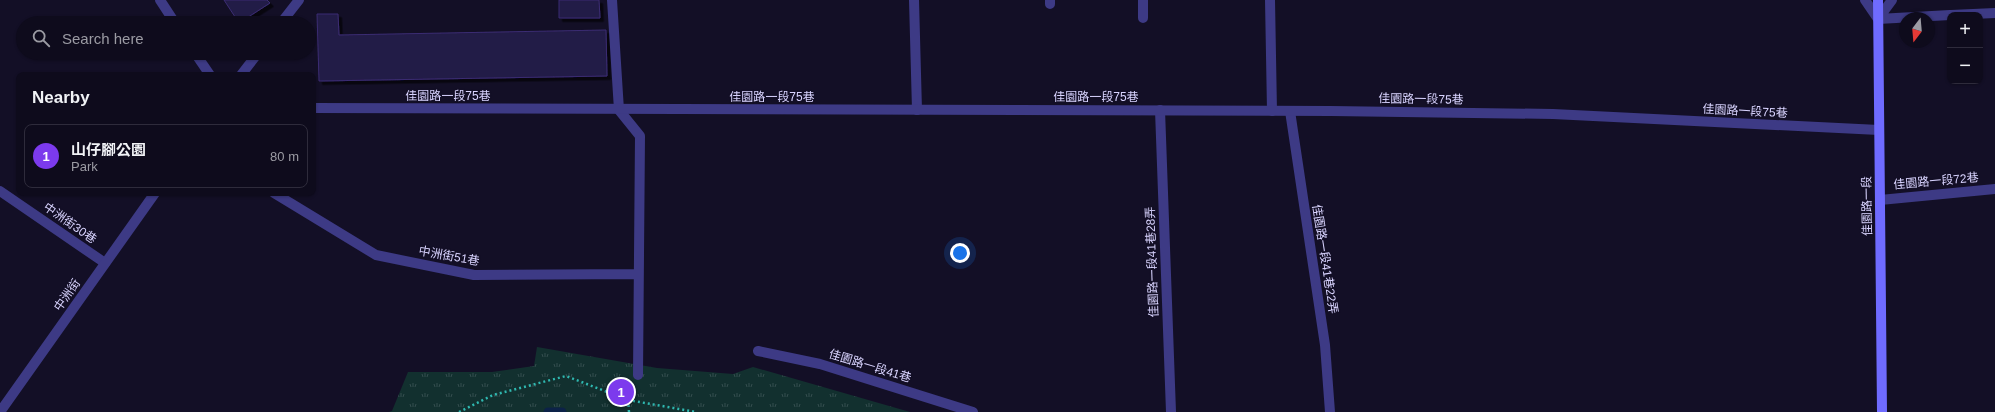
<!DOCTYPE html>
<html lang="en">
<head>
<meta charset="utf-8">
<style>
  :root { --surface:#0e0b1c; --page:#171425; --text:#f1f3f6; --muted:#9b9ba3; --line:#2e2b3b; --accent:#7c3aed }
  body { margin:0; font-family:Arial,"Noto Sans TC",sans-serif; background:var(--page); color:var(--text) }
  .controls { position:absolute; right:12px; top:12px; display:grid; overflow:hidden; border-radius:8px; box-shadow:0 1px 3px #0004 }
  .controls button { width:36px; height:36px; display:grid; place-items:center; padding:0; border:0; border-bottom:1px solid var(--line); background:var(--surface); color:var(--text); font:20px sans-serif }
  .compass { position:absolute; left:1899px; top:12px; width:36px; height:36px; border-radius:50%; background:var(--surface); box-shadow:0 1px 3px #0004; rotate:196deg }
  .you { position:absolute; left:960px; top:253px; width:14px; height:14px; margin:-10px; border:3px solid #fff; border-radius:50%; background:#1a73e8; box-shadow:0 0 0 6px #1a73e833 }
  .badge { display:grid; place-items:center; width:26px; height:26px; border-radius:50%; background:var(--accent); color:#fff; font-size:13px; font-weight:700 }
  .pin { position:absolute; translate:-50% -50%; border:2px solid #fff; box-shadow:0 1px 4px #0006 }
  .list { margin:0; padding:0; list-style:none }
  h2 { display:flex; justify-content:space-between; align-items:center; height:52px; margin:0; padding:0 16px; font-size:17px }
  h2 small { font-size:13px; font-weight:400; color:var(--muted) }
  .list li { display:grid; grid-template-columns:26px 1fr auto; gap:12px; align-items:center; box-sizing:border-box; height:64px; margin:0 8px 8px; padding:0 8px; border:1px solid var(--line); border-radius:8px }
  .list b { display:block; font-size:15px; white-space:nowrap }
  .list p { margin:0; font-size:13px; white-space:nowrap; color:var(--muted) }
  .list em { font-size:13px; font-style:normal; color:var(--muted) }
  .icon { flex:none; width:22px; height:22px; fill:none; stroke:currentColor; stroke-width:2; stroke-linecap:round; stroke-linejoin:round }
  .map { position:relative; flex:none; width:1995px; height:412px; overflow:hidden }
  .search { position:absolute; background:var(--surface); box-shadow:0 1px 3px #0004; left:16px; top:16px; width:300px; height:44px; display:flex; align-items:center; gap:10px; box-sizing:border-box; padding:0 14px; border-radius:22px; color:var(--muted); font-size:15px }
  .panel { position:absolute; background:var(--surface); box-shadow:0 1px 3px #0004; left:16px; top:72px; width:300px; height:124px; border-radius:8px }
  .map>svg:first-child { display:block }
</style>
</head>
<body>
<div class="map">
<svg width="1995" height="412" viewBox="0 0 1995 412">
  <defs>
    <pattern id="grass-tufts" width="24" height="20" patternUnits="userSpaceOnUse"><rect width="24" height="20" fill="#12302f"/><path d="M3 7l-1-3M5 7V3M7 7l1-3M15 17l-1-3M17 17v-4M19 17l1-3" fill="none" stroke="#344d4e"/></pattern>
    <filter id="shadow"><feDropShadow dx="3.5" dy="3.5" stdDeviation="0" flood-color="#0009"/></filter>
  </defs>
  <rect width="100%" height="100%" fill="#130f26"/>
  <!-- grass -->
  <path fill="url(#grass-tufts)" d="M537,347L657,368L733,374L753,367L910,412H389L392,411L408,372H492L534,366Z"/>
  <g fill="none" stroke-linecap="round" stroke-linejoin="round">
    <!-- stream -->
    <path stroke="#0c2248" stroke-width="9" d="M548,412H562"/>
  </g>
  <!-- building -->
  <path fill="#241b47" stroke="#3b2d73" filter="url(#shadow)" d="M224,0H267L270,3L239,23Z
    M559,0H599L600,18H559Z
    M317,14H338L339,35L606,30L607,76L319,81Z"/>
  <g fill="none" stroke-linecap="round" stroke-linejoin="round">
    <!-- path -->
    <path stroke="#2fb8b0" stroke-width="2.5" stroke-dasharray="2 3" stroke-linecap="butt" d="M459,412L493,395L566,376L628,400L696,412
      M629,412L628,400L630,394"/>
    <!-- lane -->
    <path stroke="#3d3a85" stroke-width="10" d="M612,0L619,110L640,136L638,375
      M914,0L917,110
      M1050,0V4
      M1143,0V18
      M1270,0L1272,111
      M1865,0L1878,19L1892,0
      M1951,15L1995,13
      M1878,19L1950,15
      M281,23L299,0
      M241,75L258,53
      M1160,110L1171,412
      M1290,111L1325,345L1330,412
      M0,191L105,263
      M274,193L376,255L474,275L638,274
      M1880,200L1995,189
      M758,351L820,364L973,412"/>
    <!-- street -->
    <path stroke="#3d3a85" stroke-width="10" d="M160,0L175,23
      M195,53L210,75
      M313,108L1331,111L1553,114L1879,130
      M0,412L155,193"/>
    <!-- secondary -->
    <path stroke="#6f6bff" stroke-width="10" d="M1878,0L1882,412"/>
  </g>
  <g text-anchor="middle" dominant-baseline="central" stroke-width="3" stroke-linejoin="round" paint-order="stroke">
    <!-- street labels -->
    <g font-size="12" fill="#d9d4ff" stroke="#130f26">
      <text x="448" y="96">佳園路一段75巷</text>
      <text x="772" y="97">佳園路一段75巷</text>
      <text x="1096" y="97">佳園路一段75巷</text>
      <text transform="translate(1421 99) rotate(1)">佳園路一段75巷</text>
      <text transform="translate(1745 111) rotate(3)">佳園路一段75巷</text>
      <text transform="translate(1936 181) rotate(-5)">佳園路一段72巷</text>
      <text transform="translate(1867 206) rotate(-91)">佳園路一段</text>
      <text transform="translate(70 223) rotate(35)">中洲街30巷</text>
      <text transform="translate(449 256) rotate(10)">中洲街51巷</text>
      <text transform="translate(1325 259) rotate(81)">佳園路一段41巷22弄</text>
      <text transform="translate(1152 262) rotate(-92)">佳園路一段41巷28弄</text>
      <text transform="translate(67 295) rotate(-55)">中洲街</text>
      <text transform="translate(870 366) rotate(17)">佳園路一段41巷</text>
    </g>
  </g>
</svg>
<div class="controls">
<button>+</button>
<button>−</button>
</div>
<svg class="compass" viewBox="-18 -18 36 36"><path d="M0-13l5 13h-10z" fill="#e53935"/><path d="M0 13l5-13h-10z" fill="#9b9ba3"/></svg>
<div class="you"></div>
<div class="pin badge" style="left:621px;top:392px">1</div>
<div class="search"><svg class="icon" aria-label="search" viewBox="0 0 24 24"><circle cx="10" cy="10" r="6"/><path d="M15 15l6 6"/></svg>Search here</div>
<section class="panel">
<h2>Nearby<small></small></h2>
<ul class="list">
<li><span class="badge">1</span><div><b>山仔腳公園</b><p>Park</p></div><em>80 m</em></li>
</ul>
</section>
</div>
</body>
</html>
